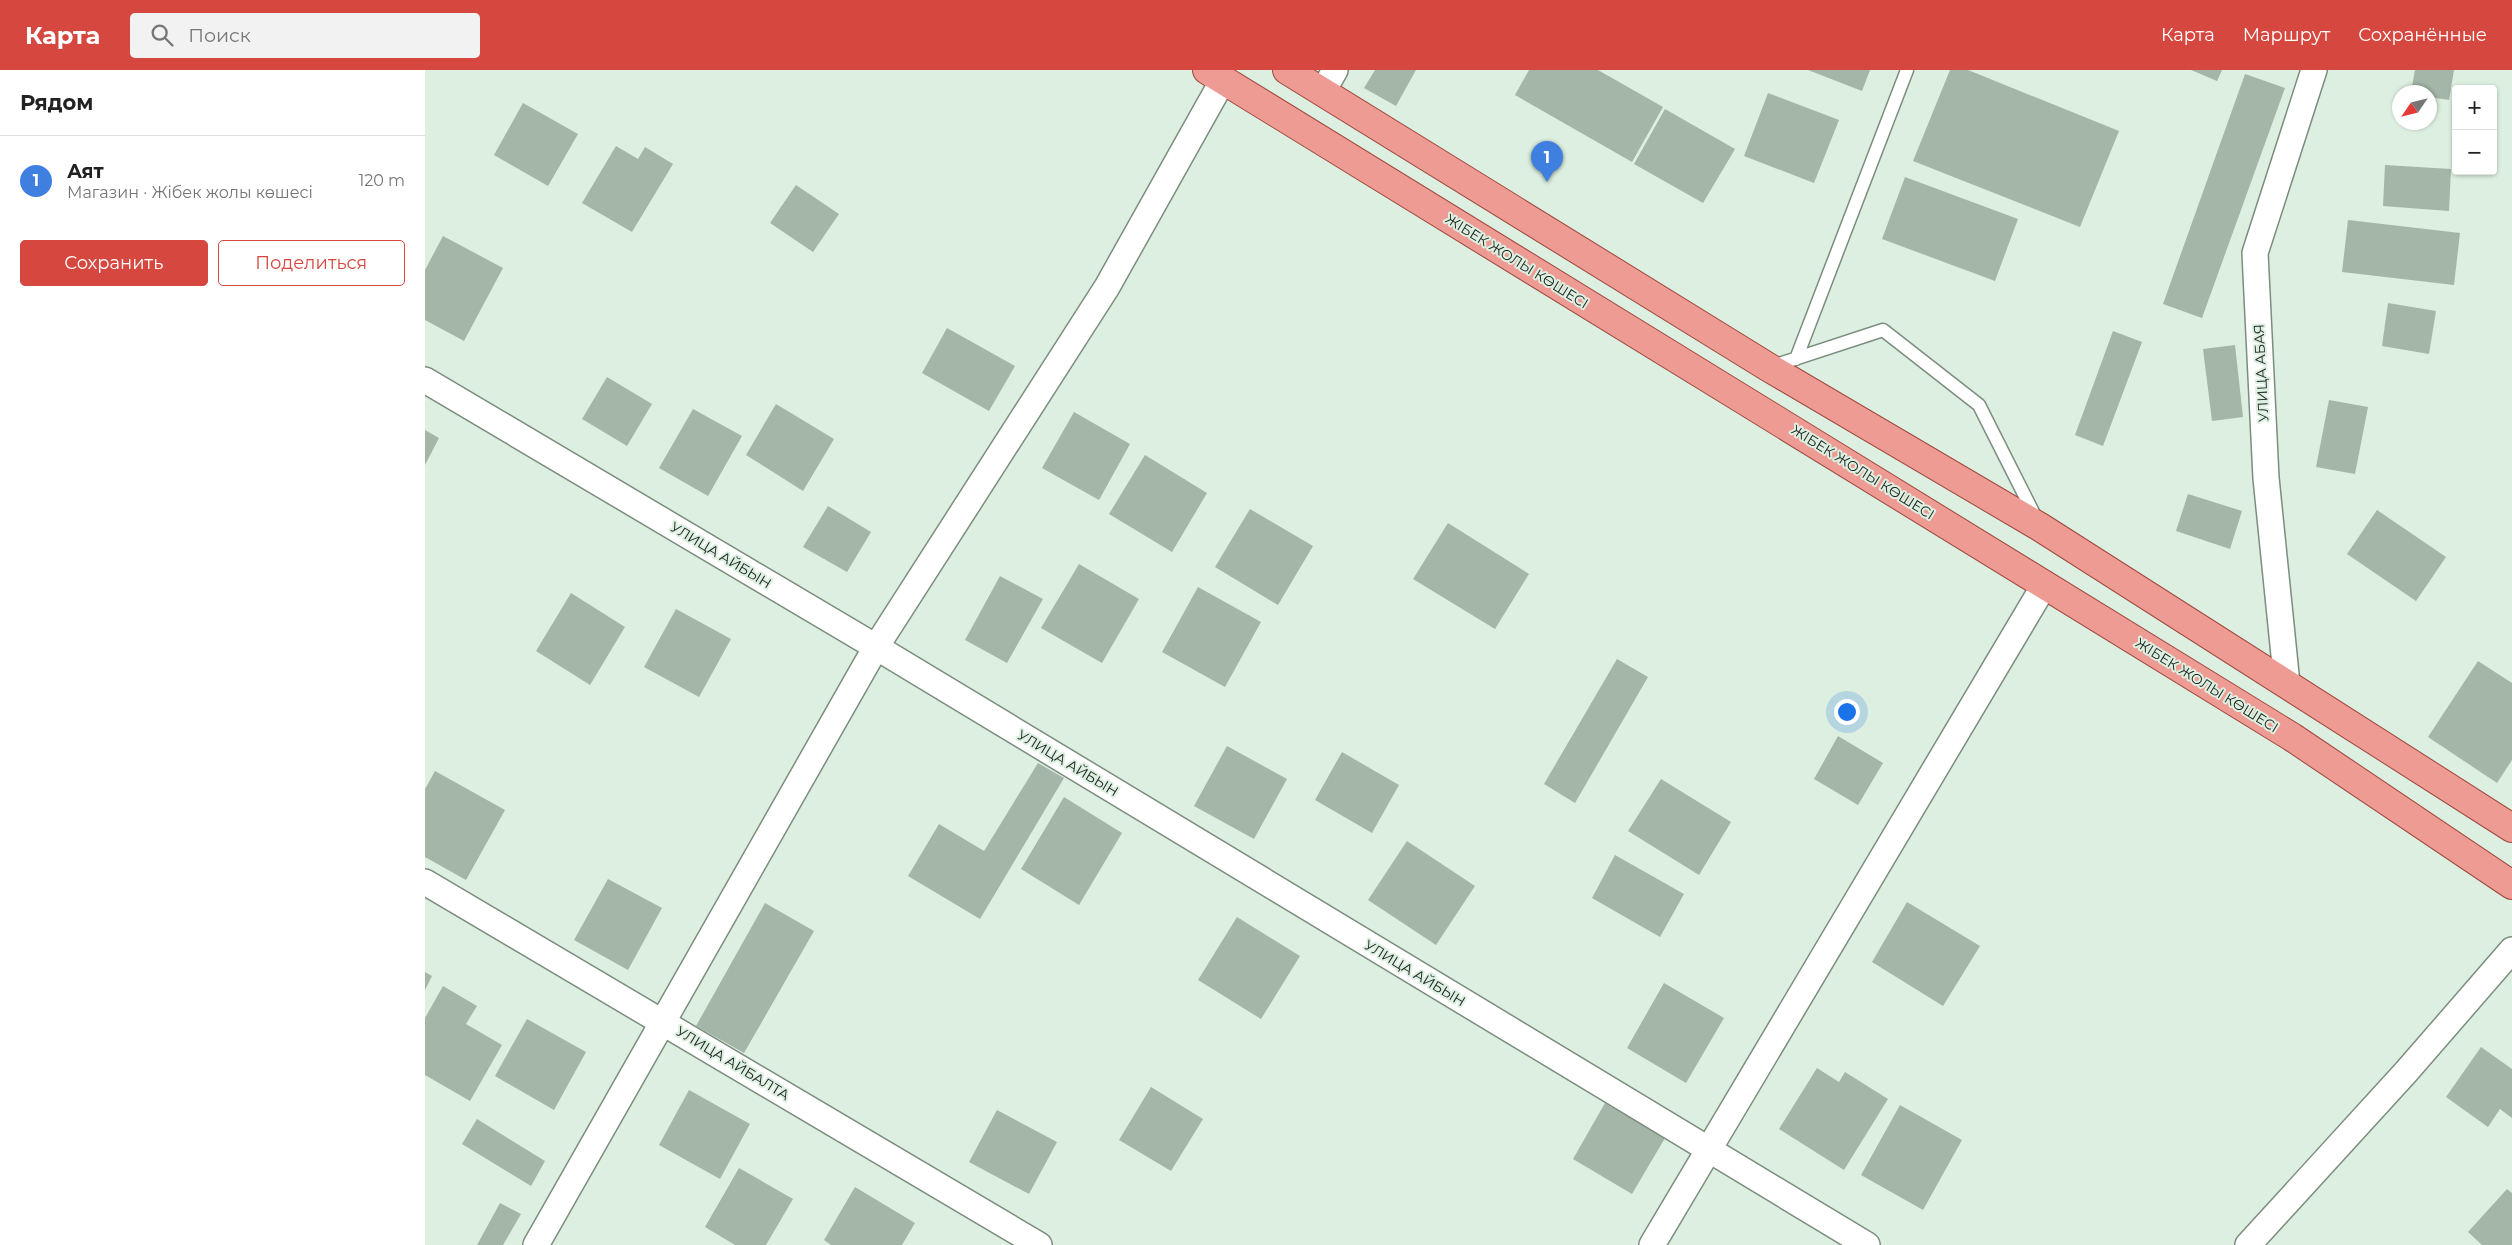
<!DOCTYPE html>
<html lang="ru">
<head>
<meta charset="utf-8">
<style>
  :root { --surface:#fff; --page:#f2f2f2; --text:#222; --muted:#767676; --line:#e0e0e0; --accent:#d6483f }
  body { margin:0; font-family:Montserrat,sans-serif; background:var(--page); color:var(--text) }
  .controls { position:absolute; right:15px; top:15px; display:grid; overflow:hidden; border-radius:5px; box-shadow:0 1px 4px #0004 }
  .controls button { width:45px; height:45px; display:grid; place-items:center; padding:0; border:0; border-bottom:1px solid var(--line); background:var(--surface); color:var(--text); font:25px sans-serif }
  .compass { position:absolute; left:1967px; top:15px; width:45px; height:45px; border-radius:50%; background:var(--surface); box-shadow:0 1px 4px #0004; rotate:235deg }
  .you { position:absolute; left:1421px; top:641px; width:18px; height:18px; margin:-12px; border:4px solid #fff; border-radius:50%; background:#1a73e8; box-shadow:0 0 0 8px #1a73e833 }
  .badge { display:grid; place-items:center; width:32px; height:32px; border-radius:50%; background:var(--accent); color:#fff; font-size:16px; font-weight:700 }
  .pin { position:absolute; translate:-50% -41px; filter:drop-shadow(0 1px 2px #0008) }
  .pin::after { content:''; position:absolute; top:26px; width:18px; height:15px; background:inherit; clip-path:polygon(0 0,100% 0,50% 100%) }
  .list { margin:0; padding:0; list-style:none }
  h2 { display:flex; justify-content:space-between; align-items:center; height:65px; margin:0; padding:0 20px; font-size:21px }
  h2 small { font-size:16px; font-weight:400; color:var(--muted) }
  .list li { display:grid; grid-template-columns:32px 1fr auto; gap:15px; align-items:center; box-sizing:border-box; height:90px; padding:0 20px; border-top:1px solid var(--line) }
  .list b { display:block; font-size:19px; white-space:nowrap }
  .list p { margin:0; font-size:16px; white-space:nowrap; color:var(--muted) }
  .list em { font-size:16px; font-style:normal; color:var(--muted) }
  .actions { display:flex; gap:10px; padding:15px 20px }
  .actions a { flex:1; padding:11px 0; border:1px solid var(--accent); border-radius:5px; text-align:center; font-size:18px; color:var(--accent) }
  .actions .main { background:var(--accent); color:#fff }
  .icon { flex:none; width:28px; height:28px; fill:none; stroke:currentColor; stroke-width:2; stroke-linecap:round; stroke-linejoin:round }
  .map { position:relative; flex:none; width:2087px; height:1175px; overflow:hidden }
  header { display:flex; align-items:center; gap:30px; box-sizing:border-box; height:70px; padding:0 25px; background:var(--accent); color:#fff }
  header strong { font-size:24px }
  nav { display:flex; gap:28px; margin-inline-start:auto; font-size:18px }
  .search { width:350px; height:45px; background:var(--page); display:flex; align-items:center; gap:12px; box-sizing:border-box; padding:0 18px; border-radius:5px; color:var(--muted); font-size:19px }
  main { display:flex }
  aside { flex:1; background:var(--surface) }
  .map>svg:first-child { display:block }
</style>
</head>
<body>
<header>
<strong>Карта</strong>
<div class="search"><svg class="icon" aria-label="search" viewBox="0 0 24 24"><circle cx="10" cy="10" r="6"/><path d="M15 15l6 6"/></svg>Поиск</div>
<nav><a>Карта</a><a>Маршрут</a><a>Сохранённые</a></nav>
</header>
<main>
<aside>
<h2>Рядом<small></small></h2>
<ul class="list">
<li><span class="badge" style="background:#3f7fe0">1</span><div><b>Аят</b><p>Магазин · Жібек жолы көшесі</p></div><em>120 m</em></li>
</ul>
<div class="actions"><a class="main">Сохранить</a><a>Поделиться</a></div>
</aside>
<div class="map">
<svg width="2087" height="1175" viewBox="0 0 2087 1175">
  <rect width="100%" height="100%" fill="#dcefe0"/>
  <!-- building -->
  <path fill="#a4b6a7" d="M950,0H991L971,36L939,18Z
    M1104,0H1173L1238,37L1207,92L1090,25Z
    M1383,0H1445L1437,21Z
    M1525,0H1543L1694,61L1655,157L1488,91Z
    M1766,0H1797L1792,11Z
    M1990,0H2029L2024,30L2004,27V22H1986Z
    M1820,4L1860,18L1777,248L1738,234Z
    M1343,23L1414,50L1389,113L1319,86Z
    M98,33L153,64L123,116L69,85Z
    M1240,39L1310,79L1278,133L1209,94Z
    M191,76L213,89L220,77L248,94L207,162L157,133Z
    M1960,95L2026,99L2024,141L1958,136Z
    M1480,107L1593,149L1570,211L1457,169Z
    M371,115L414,144L388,182L345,153Z
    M1923,150L2035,163L2029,215L1917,202Z
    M18,166L78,198L39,271L0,250V200Z
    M1963,233L2011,241L2004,284L1957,276Z
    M522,258L590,296L564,341L497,303Z
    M1688,261L1717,272L1678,376L1650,365Z
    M1810,275L1818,347L1787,351L1778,279Z
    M182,307L227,334L202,376L157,349Z
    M1904,330L1943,337L1930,404L1891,397Z
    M351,334L409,369L378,421L321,385Z
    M268,339L317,366L283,426L234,398Z
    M649,342L705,374L674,430L617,398Z
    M0,360L14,368L0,395Z
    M720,385L782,423L747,482L684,444Z
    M1763,424L1817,441L1805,479L1751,461Z
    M403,436L446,462L422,502L378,477Z
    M825,439L888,476L853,535L790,497Z
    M1952,440L2021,487L1991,531L1922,484Z
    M1023,453L1104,504L1070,559L988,509Z
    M654,494L714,529L677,593L616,558Z
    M575,506L618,529L582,593L540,570Z
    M773,517L836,552L800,617L737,582Z
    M146,523L200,557L165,615L111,581Z
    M251,539L306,569L274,627L219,597Z
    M1192,589L1223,607L1150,733L1119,714Z
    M2053,591L2087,613V690L2072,713L2003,667Z
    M1413,666L1458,693L1433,735L1389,709Z
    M802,676L862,709L829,769L769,736Z
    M917,682L974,715L947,763L890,730Z
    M613,693L639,708L555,849L483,806L514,754L559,781Z
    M10,701L80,740L41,810L0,787V719Z
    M1236,709L1306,752L1274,805L1203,761Z
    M639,727L697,763L654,835L596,799Z
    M982,771L1050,816L1011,875L943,830Z
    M1190,785L1259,824L1235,867L1167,828Z
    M183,809L237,838L203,900L149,870Z
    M1482,832L1555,876L1518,936L1447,892Z
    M340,833L389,861L319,983L271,956Z
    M812,847L875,886L836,949L773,910Z
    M0,902L7,906L0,920Z
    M1239,913L1299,948L1261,1013L1202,978Z
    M18,916L52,936L41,954L77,975L45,1031L0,1005V948Z
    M102,949L161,982L129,1040L70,1006Z
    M2056,977L2087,999V1048L2075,1039L2063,1057L2021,1027Z
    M1392,998L1414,1012L1420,1002L1463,1029L1419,1100L1354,1059Z
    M726,1017L778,1049L746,1101L694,1070Z
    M264,1020L325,1054L295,1109L234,1075Z
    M1180,1033L1240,1068L1207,1124L1148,1089Z
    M1475,1035L1537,1070L1498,1140L1436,1105Z
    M572,1040L632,1072L604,1124L544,1092Z
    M52,1049L120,1091L106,1116L37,1074Z
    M314,1098L368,1129L341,1175H310L280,1157Z
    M430,1117L490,1153L477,1175H406L399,1170Z
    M2082,1119L2087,1123V1175H2057L2043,1162Z
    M75,1133L96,1144L78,1175H52Z"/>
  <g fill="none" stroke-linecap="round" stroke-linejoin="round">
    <defs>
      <path id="service" d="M1371,289L1482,0
        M1345,297L1458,260L1554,335L1611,448"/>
      <path id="minor" d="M898,21L910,0
        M0,310L451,577L1442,1175
        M1862,614L1841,408L1830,183L1889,0
        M0,812L614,1175
        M111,1175L451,577L682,217L798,10
        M1227,1175L1620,514
        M1823,1175L1981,1002L2087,880"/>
      <path id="primary" d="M782,0L1867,667L2087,815
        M862,0L1343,297L1615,457L2087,758"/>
    </defs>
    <!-- service casing -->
    <use href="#service" stroke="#7c8d7f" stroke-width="15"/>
    <!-- minor casing -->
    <use href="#minor" stroke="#7c8d7f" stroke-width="28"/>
    <!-- primary casing -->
    <use href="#primary" stroke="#9e473e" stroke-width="30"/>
    <!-- service -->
    <use href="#service" stroke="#fff" stroke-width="12"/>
    <!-- minor -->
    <use href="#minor" stroke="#fff" stroke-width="25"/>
    <!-- primary -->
    <use href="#primary" stroke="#ee9b94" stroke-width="28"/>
  </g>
  <g text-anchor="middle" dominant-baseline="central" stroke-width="4" stroke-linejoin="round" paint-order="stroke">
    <!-- street labels -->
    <g font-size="14" fill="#202722" stroke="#dcefe0">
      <text transform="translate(1092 191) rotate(32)">ЖІБЕК ЖОЛЫ КӨШЕСІ</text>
      <text transform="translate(1836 303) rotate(-93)">УЛИЦА АБАЯ</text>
      <text transform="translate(1438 402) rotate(32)">ЖІБЕК ЖОЛЫ КӨШЕСІ</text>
      <text transform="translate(296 485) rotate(31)">УЛИЦА АЙБЫН</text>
      <text transform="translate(1782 615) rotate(32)">ЖІБЕК ЖОЛЫ КӨШЕСІ</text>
      <text transform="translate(643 693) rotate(31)">УЛИЦА АЙБЫН</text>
      <text transform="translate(990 903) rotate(31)">УЛИЦА АЙБЫН</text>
      <text transform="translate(308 993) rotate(31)">УЛИЦА АЙБАЛТА</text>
    </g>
  </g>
</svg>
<div class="controls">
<button>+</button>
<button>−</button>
</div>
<svg class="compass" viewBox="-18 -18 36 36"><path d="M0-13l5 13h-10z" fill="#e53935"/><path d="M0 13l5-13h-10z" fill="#767676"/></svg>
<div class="you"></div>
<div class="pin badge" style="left:1122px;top:112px;background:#3f7fe0">1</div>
</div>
</main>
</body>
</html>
